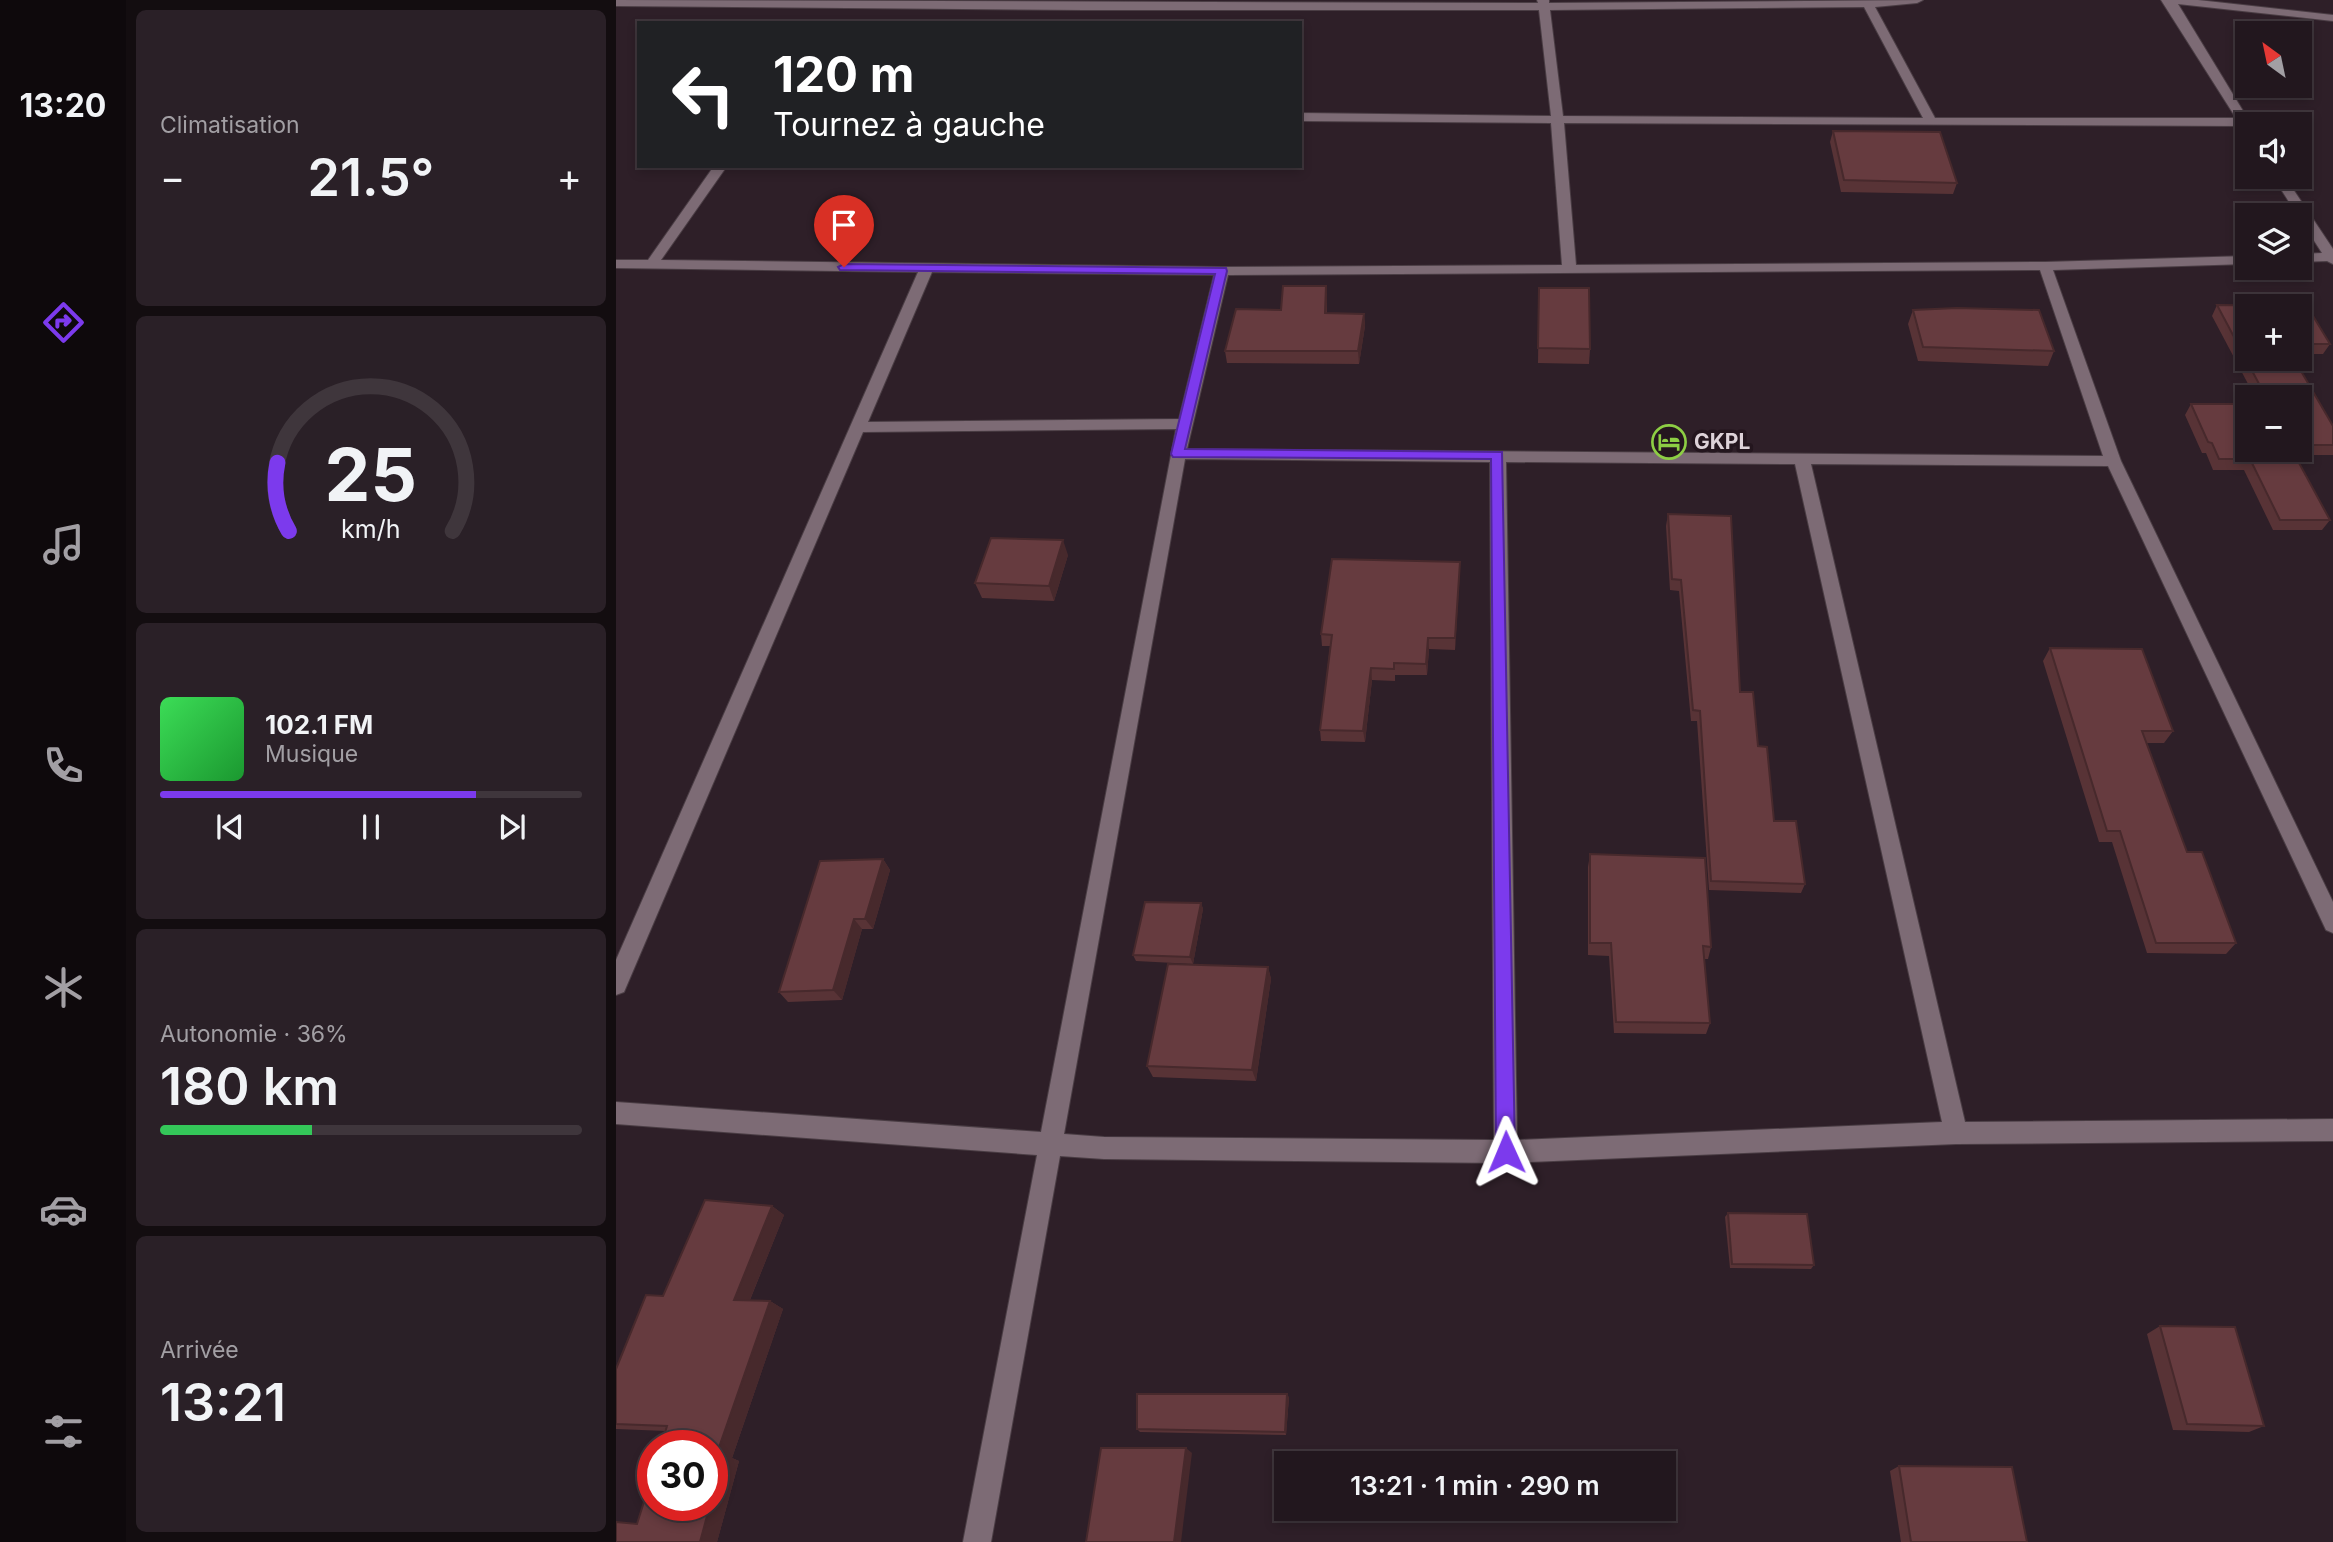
<!DOCTYPE html>
<html lang="fr">
<head>
<meta charset="utf-8">
<style>
	:root { --surface:#22171e; --page:#2a2027; --text:#f1f3f6; --muted:#a29fa4; --line:#3f363c; --accent:#7c3aed }
	body { margin:0; font-family:Inter,sans-serif; background:var(--page); color:var(--text); height:100vh; display:flex; flex-direction:column; font-size:26px; white-space:nowrap }
	* { box-sizing:border-box; margin:0 }
	p { font-size:23px; color:var(--muted) }
	.icon { flex:none; width:38px; height:38px; fill:none; stroke:currentColor; stroke-width:2; stroke-linecap:round; stroke-linejoin:round }
	.map { position:relative; flex:1; overflow:hidden }
	.panel { display:flex; flex-direction:column; gap:10px; padding:10px; background:#130d10; width:490px }
	.panel>* { flex:none }
	.banner { position:absolute; left:21px; top:21px; width:665px; height:147px; border-radius:0px; box-shadow:0 4px 10px #0003,0 0 0 2px var(--line); background:#202124; color:#fff; overflow:hidden }
	.needle { width:46px; rotate:327deg }
	.fabs { position:absolute; left:1619px; top:21px; display:grid; gap:14px }
	.fabs a { display:grid; place-items:center; width:77px; height:77px; border-radius:0px; background:var(--surface); box-shadow:0 4px 10px #0003,0 0 0 2px var(--line); font-size:35px }
	.speed { position:absolute; left:21px; top:1430px; display:flex; gap:14px; font-size:35px; font-weight:700; text-align:center }
	.speed>* { display:grid; place-content:center; width:91px; height:91px; border-radius:50%; background:var(--surface); box-shadow:0 4px 10px #0003,0 0 0 2px var(--line); line-height:1 }
	.speed .limit { border:10px solid #d22; background:#fff; color:#111 }
	.pin { position:absolute; display:grid; place-items:center; width:60px; height:60px; color:#fff; margin:-72px -30px; border-radius:50% 50% 50% 0; rotate:-45deg; box-shadow:0 0 7px #0007 }
	.pin .icon { rotate:45deg }
	.me { position:absolute; width:77px; margin:-38px; rotate:359deg; stroke-linejoin:round; filter:drop-shadow(0 0 5px #0008) }
	.turn { display:flex; align-items:center; gap:24px; height:147px; padding:0 21px; font-size:32px }
	.turn .icon { width:91px; height:91px; stroke-width:2.5 }
	.turn b { display:block; font-size:49px; line-height:60px }
	.big { font-size:52px; font-weight:600; line-height:1.1 }
	.panel .widget { flex:1; display:flex; flex-direction:column; justify-content:center; gap:10px; min-width:0; padding:0 24px; border-radius:10px; background:var(--page) }
	.panel .dial { align-items:center; gap:0 }
	.dial svg { height:182px; overflow:visible; fill:none; stroke:var(--line); stroke-width:7; stroke-linecap:round; text-anchor:middle }
	.dial text { fill:var(--text); stroke:none }
	.song { display:flex; align-items:center; gap:21px }
	.cover { width:84px; height:84px; border-radius:10px; background:linear-gradient(135deg,hsl(130 70% 55%),hsl(130 70% 35%)) }
	.played { height:7px; border-radius:4px; background:linear-gradient(90deg,var(--accent) 75%,var(--line) 75%) }
	.keys { display:flex; justify-content:space-around; direction:ltr }
	.heat { display:flex; justify-content:space-between; align-items:center; font-size:38px; direction:ltr }
	.charge { height:10px; border-radius:5px; background:linear-gradient(90deg,#34c759 36%,var(--line) 0) }
	.trip { position:absolute; left:658px; top:1451px; width:402px; height:70px; border-radius:0px; background:var(--surface); box-shadow:0 4px 10px #0003,0 0 0 2px var(--line); font-weight:600; line-height:70px; text-align:center }
	main { display:flex; flex:1; min-height:0 }
	.tabs { display:flex; flex-direction:column; width:126px; justify-content:space-around; align-items:center; background:#0e090c; color:var(--muted) }
	.tabs .icon { width:49px; height:49px }
	.tabs .selected { color:var(--accent) }
	.tabs b { font-size:32px; color:var(--text) }
	.map>svg:first-child { display:block }
	.lines { fill:none; stroke-linecap:round; stroke-linejoin:round }
	.minor-casing { stroke:#4a3d44; stroke-width:2 }
	.minor { fill:#7d6b75; fill-rule:evenodd }
	.wall { fill:#583336 }
	.shaded-wall { fill:#47292c }
	.building { fill:#663b3f; stroke:#47292c; stroke-width:2 }
	.route { fill:#7c3aed; stroke:#51269a; stroke-width:2 }
	.labels { text-anchor:middle; stroke-width:7; stroke-linejoin:round; paint-order:stroke }
	.poi-label { font-size:21px; font-weight:bold; fill:#ddd2d8; stroke:#24161e; text-anchor:start }
</style>
</head>
<body>
<main>
<nav class="tabs">
<b>13:20</b>
<svg class="icon selected" aria-label="directions" viewBox="0 0 24 24"><path d="M12 3l9 9-9 9-9-9zM9 14v-3h6M13 9l2 2-2 2"/></svg>
<svg class="icon" aria-label="music" viewBox="0 0 24 24"><path d="M9 18V5l10-2v13"/><circle cx="6" cy="18" r="3"/><circle cx="16" cy="16" r="3"/></svg>
<svg class="icon" aria-label="phone" viewBox="0 0 24 24"><path d="M5 4h4l2 5-3 2q2 4 5 5l2-3 5 2v4C11 20 4 13 5 4z"/></svg>
<svg class="icon" aria-label="climate" viewBox="0 0 24 24"><path d="M12 3v18M4 7l16 10M4 17L20 7"/></svg>
<svg class="icon" aria-label="car" viewBox="0 0 24 24"><path d="M5 17H2v-5l4-1 3-4h7l3 4 3 1v5h-3M9 17h6M6 11h13"/><circle cx="7" cy="17" r="2"/><circle cx="17" cy="17" r="2"/></svg>
<svg class="icon" aria-label="filters" viewBox="0 0 24 24"><path d="M4 7h16M4 17h16"/><circle cx="9" cy="7" r="2"/><circle cx="15" cy="17" r="2"/></svg>
</nav>
<section class="panel">
<div class="widget"><p>Climatisation</p>
<div class="heat"><a>−</a><b class="big">21.5°</b><a>+</a></div>
</div>
<div class="widget dial"><svg viewBox="0 0 100 80">
<path d="M14 69A42 42 0 1 1 86 69"/>
<path d="M14 69A42 42 0 0 1 9 39" stroke="#7c3aed"/>
<text x="50" y="56" font-size="32" font-weight="700">25</text>
<text x="50" y="72" font-size="11">km/h</text>
</svg></div>
<div class="widget">
<div class="song"><i class="cover"></i><div><b>102.1 FM</b><p>Musique</p></div></div>
<div class="played"></div>
<div class="keys"><svg class="icon" aria-label="previous" viewBox="0 0 24 24"><path d="M18 5L8 12l10 7zM5 5v14"/></svg><svg class="icon" aria-label="pause" viewBox="0 0 24 24"><path d="M8 5v14M16 5v14"/></svg><svg class="icon" aria-label="next" viewBox="0 0 24 24"><path d="M6 5l10 7-10 7zM19 5v14"/></svg></div>
</div>
<div class="widget"><p>Autonomie · 36%</p><b class="big">180 km</b><div class="charge"></div></div>
<div class="widget"><p>Arrivée</p><b class="big">13:21</b></div>
</section>
<div class="map">
<svg width="1717" height="1542" viewBox="0 0 1717 1542">
	<rect width="100%" height="100%" fill="#2e1f28"/>
	<g class="lines">
		<g class="minor-casing">
			<g id="minor">
				<path d="M0,0l922,3 -1,-3h12v3l374,-3 -6,3 -42,4 60,111h301l-75,-118h37l135,15v6l-155,-17 73,120h-4v7l-7,-5 -676,-3 12,142 469,-3 202,-6v8l-194,6 68,191 212,441v31l-7,-3 -218,-464 -297,-2 154,658 368,-3v22l-377,3 -450,19 -402,-4 -44,-3 -69,386h-28l74,-387 -421,-31v-22l425,30 135,-703 -313,3 -236,553 -3,7 -8,3v-35l302,-688 -302,-4v-8h32l66,-94h13l-66,94 561,7 340,-2 -11,-142 -251,-2v-8l251,3 -12,-106h-454l-469,-4zM1248,7l59,111 -360,-2 -13,-106zM1424,270l63,186 -916,-7 41,-174zM316,272l282,3 -35,144 -311,3zM569,459l305,3 4,678 -390,-3 -40,-3zM890,462l289,2 147,658 -425,18z"/>
				<polygon points="1657,177 1669,177 1717,249 1717,264 1711,261 1684,262 1684,254 1706,253"/>
			</g>
		</g>
		<use href="#minor" class="minor"/>
	</g>
	<g class="wall">
		<polygon points="1217,131 1341,183 1337,194 1225,192 1214,142"/>
		<polygon points="710,286 711,298 711,313 748,314 749,326 743,364 611,363 609,351 665,310"/>
		<polygon points="923,288 974,349 973,364 922,363"/>
		<polygon points="1601,305 1691,306 1714,344 1707,354 1684,354 1684,306 1631,306 1631,359 1678,359 1717,426 1717,455 1679,455 1714,520 1706,530 1657,530 1628,470 1597,470 1590,453 1586,453 1569,415 1575,404 1631,404 1631,450 1684,450 1684,397 1639,397 1596,316"/>
		<polygon points="1297,310 1438,351 1432,366 1302,361 1292,324"/>
		<polygon points="1052,514 1124,692 1142,746 1158,821 1189,884 1185,893 1093,890 1081,721 1075,721 1063,591 1054,590 1050,526"/>
		<polygon points="452,555 438,601 366,598 359,583"/>
		<polygon points="844,562 839,650 813,649 811,675 779,675 779,681 756,680 749,742 705,741 704,730 714,646 706,646 705,634"/>
		<polygon points="1434,648 1557,731 1548,743 1531,743 1571,852 1620,943 1610,954 1531,953 1496,842 1483,842 1427,661"/>
		<polygon points="974,854 1095,947 1092,959 1088,959 1094,1023 1090,1034 998,1033 993,956 972,955 972,867"/>
		<polygon points="267,859 274,870 257,929 246,929 226,1000 172,1002 163,992"/>
		<polygon points="585,903 587,909 577,964 520,961 517,955"/>
		<polygon points="652,967 655,979 640,1081 537,1077 531,1066"/>
		<polygon points="156,1206 168,1215 134,1300 154,1301 167,1309 116,1458 123,1461 101,1542 0,1542 21,1524 50,1431 0,1429 0,1369"/>
		<polygon points="1112,1213 1198,1265 1195,1269 1114,1268 1109,1217"/>
		<polygon points="1544,1326 1648,1426 1633,1432 1557,1430 1531,1334"/>
		<polygon points="673,1397 670,1435 524,1432 521,1429"/>
		<polygon points="1283,1466 1411,1542 1285,1542 1274,1471"/>
	</g>
	<g class="shaded-wall">
		<polygon points="710,286 711,298 710,325 709,313"/>
		<polygon points="748,314 749,326 743,364 742,351"/>
		<polygon points="447,540 452,555 438,601 433,586"/>
		<polygon points="844,562 844,573 839,650 839,638"/>
		<polygon points="812,638 813,649 811,675 810,664"/>
		<polygon points="755,668 756,680 749,742 747,731"/>
		<polygon points="267,859 274,870 257,929 249,919"/>
		<polygon points="585,903 587,909 577,964 574,957"/>
		<polygon points="238,919 246,929 226,1000 217,990"/>
		<polygon points="652,967 655,979 640,1081 636,1070"/>
		<polygon points="156,1206 168,1215 131,1307 118,1300"/>
		<polygon points="154,1301 167,1309 116,1458 123,1461 101,1542 84,1542 94,1505 96,1505 100,1456"/>
		<polygon points="671,1394 673,1397 670,1435 669,1432"/>
		<polygon points="570,1448 576,1453 565,1542 558,1542"/>
	</g>
	<g class="building">
		<polygon points="1217,131 1324,132 1341,183 1228,180"/>
		<polygon points="667,286 710,286 709,313 748,314 742,351 609,351 620,309 665,310"/>
		<polygon points="923,288 973,288 974,349 922,348"/>
		<polygon points="1601,305 1691,306 1714,344 1684,344 1684,306 1631,306 1631,359 1678,359 1717,426 1717,445 1684,445 1684,397 1650,397"/>
		<polygon points="1341,308 1423,310 1438,351 1307,347 1297,310"/>
		<polygon points="1575,404 1631,404 1631,450 1676,450 1714,520 1664,520 1634,459 1603,459 1596,443 1592,442"/>
		<polygon points="1052,514 1115,516 1124,692 1137,692 1142,746 1151,747 1158,821 1180,821 1189,884 1095,881 1084,711 1077,710 1065,580 1056,579"/>
		<polygon points="375,538 447,540 433,586 359,583"/>
		<polygon points="716,559 844,562 839,638 812,638 810,664 778,663 778,669 755,668 747,731 704,730 716,635 705,634"/>
		<polygon points="1434,648 1526,649 1557,731 1526,731 1571,852 1586,852 1620,943 1540,943 1504,831 1491,831"/>
		<polygon points="974,854 1089,858 1095,947 1087,946 1094,1023 1000,1022 995,943 974,943"/>
		<polygon points="267,859 249,919 238,919 217,990 163,992 204,861"/>
		<polygon points="529,902 585,903 574,957 517,955"/>
		<polygon points="552,964 652,967 636,1070 531,1066"/>
		<polygon points="89,1200 156,1206 118,1300 154,1301 100,1456 108,1456 96,1498 96,1446 45,1446 51,1426 0,1424 0,1369 30,1295 47,1296"/>
		<polygon points="1112,1213 1191,1214 1198,1265 1116,1264"/>
		<polygon points="1544,1326 1619,1327 1648,1426 1571,1424"/>
		<polygon points="521,1394 671,1394 669,1432 521,1429"/>
		<polygon points="485,1448 570,1448 558,1542 470,1542"/>
		<polygon points="1283,1466 1396,1467 1411,1542 1295,1542"/>
		<polygon points="37,1473 37,1505 94,1505 84,1542 0,1542 0,1522 21,1524"/>
	</g>
	<polygon class="route" points="228,264 610,268 611,271 569,449 886,452 899,1152 897,1159 890,1162 883,1159 880,1152 875,459 557,457 555,454 599,274 224,270 222,267"/>
	<defs>
		<g id="hotel-ring" transform="scale(1.75)"><circle r="9.5" fill="#24161e" stroke="#8dce44" stroke-width="1.5"/><path d="M-6-4.5h1.5V1H6V5H4.5V3h-9V5H-6ZM-4 0a1.8 1.8 0 1 1 3.6 0ZM.5 0V-2.5h3Q6-2.5 6 0Z" fill="#8dce44"/></g>
	</defs>
	<g fill-rule="evenodd">
		<use href="#hotel-ring" x="1053" y="442"/>
	</g>
	<g class="labels">
		<g class="poi-label">
			<text x="1078" y="449">GKPL</text>
		</g>
	</g>
</svg>
<div class="fabs">
<a><svg class="needle" viewBox="-14 -14 28 28"><path d="M0-13l5 13h-10z" fill="#e53935"/><path d="M0 13l5-13h-10z" fill="#a29fa4"/></svg></a>
<a><svg class="icon" aria-label="sound" viewBox="0 0 24 24"><path d="M4 9h4l5-4v14l-5-4H4zM17 9q2 3 0 6"/></svg></a>
<a><svg class="icon" aria-label="layers" viewBox="0 0 24 24"><path d="M12 4l9 5-9 5-9-5zM3 14l9 5 9-5"/></svg></a>
<a>+</a>
<a>−</a>
</div>
<div class="speed"><div class="limit">30</div></div>
<div class="pin" style="left:228px;top:267px;background:#d93025"><svg class="icon" aria-label="arrive" viewBox="0 0 24 24"><path d="M6 21V4h12l-3 4 3 4H6"/></svg></div>
<svg class="me" style="left:890px;top:1152px" viewBox="-20 -20 40 40"><path d="M0-17L14 15 0 8-14 15z" fill="#7c3aed" stroke="#fff" stroke-width="4"/></svg>
<div class="trip">13:21 · 1 min · 290 m</div>
<div class="banner">
<div class="turn"><svg class="icon" aria-label="left" viewBox="0 0 24 24"><path d="M17 20v-9H6M10 6l-5 5 5 5"/></svg><div><b>120 m</b>Tournez à gauche</div></div>
</div>
</div>
</main>
</body>
</html>
